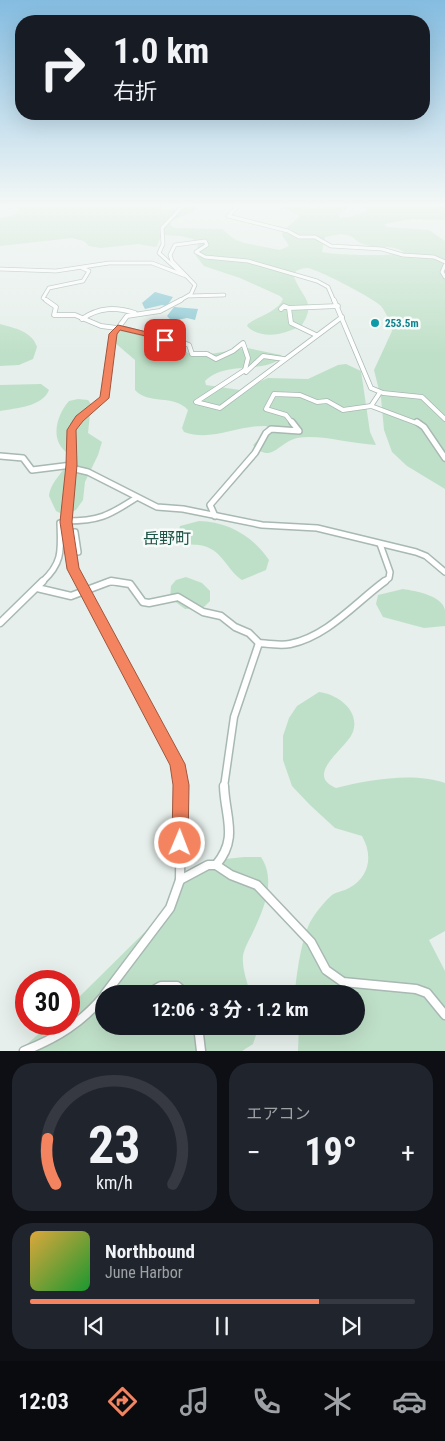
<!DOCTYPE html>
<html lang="ja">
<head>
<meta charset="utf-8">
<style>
	:root { --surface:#171b24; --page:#20242c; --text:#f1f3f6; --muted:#9ea1a6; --line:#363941; --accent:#f4845f }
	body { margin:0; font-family:"Roboto Condensed","Noto Sans JP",sans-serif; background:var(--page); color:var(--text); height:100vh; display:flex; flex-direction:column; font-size:19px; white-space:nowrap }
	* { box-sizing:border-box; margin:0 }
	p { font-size:16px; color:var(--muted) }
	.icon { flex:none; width:28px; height:28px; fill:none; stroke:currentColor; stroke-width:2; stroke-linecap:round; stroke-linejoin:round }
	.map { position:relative; height:1051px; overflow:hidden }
	.side { display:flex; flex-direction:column; gap:12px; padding:12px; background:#0d0f14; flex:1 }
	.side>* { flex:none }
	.guide { position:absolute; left:15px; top:15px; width:415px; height:105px; border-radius:20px; box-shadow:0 5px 20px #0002; background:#171b24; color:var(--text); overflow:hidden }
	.speed { position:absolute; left:15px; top:970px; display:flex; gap:10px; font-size:25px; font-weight:700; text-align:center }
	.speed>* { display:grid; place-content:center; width:65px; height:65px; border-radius:50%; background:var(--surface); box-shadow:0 5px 20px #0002; line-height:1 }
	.speed .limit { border:8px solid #d22; background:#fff; color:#111 }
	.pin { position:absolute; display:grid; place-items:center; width:42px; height:42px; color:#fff; margin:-21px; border-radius:10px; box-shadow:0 2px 8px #0006 }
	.me { position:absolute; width:55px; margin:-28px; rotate:1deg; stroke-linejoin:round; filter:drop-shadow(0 0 4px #0008) }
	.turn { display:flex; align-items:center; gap:18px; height:105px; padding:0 15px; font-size:22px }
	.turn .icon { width:65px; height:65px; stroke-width:2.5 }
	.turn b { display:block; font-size:35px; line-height:42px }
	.big { font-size:38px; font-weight:700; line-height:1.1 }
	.side .widget { flex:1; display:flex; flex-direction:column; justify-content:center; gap:8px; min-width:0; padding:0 18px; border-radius:20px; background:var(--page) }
	.side .dial { align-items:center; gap:0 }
	.dial svg { height:130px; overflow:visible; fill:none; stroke:var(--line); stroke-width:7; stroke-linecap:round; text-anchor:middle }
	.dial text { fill:var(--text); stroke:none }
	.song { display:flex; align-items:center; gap:15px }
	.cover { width:60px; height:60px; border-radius:8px; background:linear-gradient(135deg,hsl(40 70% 55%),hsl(130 70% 35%)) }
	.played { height:5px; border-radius:2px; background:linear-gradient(90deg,var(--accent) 75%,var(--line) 75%) }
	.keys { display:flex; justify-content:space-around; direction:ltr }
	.heat { display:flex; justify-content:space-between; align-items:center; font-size:28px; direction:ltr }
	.side .tiles { flex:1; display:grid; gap:12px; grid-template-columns:1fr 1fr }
	.widget:last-child { grid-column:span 2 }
	.trip { position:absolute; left:95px; top:985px; width:270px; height:50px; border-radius:25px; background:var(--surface); box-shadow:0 5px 20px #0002; font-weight:700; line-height:50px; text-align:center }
	.dock { display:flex; height:80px; justify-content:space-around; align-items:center; background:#090b0e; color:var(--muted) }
	.dock .icon { width:35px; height:35px }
	.dock .on { color:var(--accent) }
	.dock b { font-size:22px; color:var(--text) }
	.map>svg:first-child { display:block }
	.green { fill:#bfe0c8; fill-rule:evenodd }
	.water { fill:#8ec9d4 }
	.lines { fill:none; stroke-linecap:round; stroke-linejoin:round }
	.minor-far4-casing { stroke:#a8b8b2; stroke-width:4.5 }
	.minor-far3-casing { stroke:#a8b8b2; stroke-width:5.5 }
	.minor-far2-casing { stroke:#a8b8b2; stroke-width:8 }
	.minor-far1-casing { stroke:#a8b8b2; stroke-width:9 }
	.minor-casing { stroke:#a8b8b2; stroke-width:11 }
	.minor-far4 { stroke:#fff; stroke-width:3 }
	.minor-far3 { stroke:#fff; stroke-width:4 }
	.minor-far2 { stroke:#fff; stroke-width:5 }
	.minor-far1 { stroke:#fff; stroke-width:6 }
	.minor { stroke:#fff; stroke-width:8 }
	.route { fill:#f4845f; stroke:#9f563e }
	.culture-dot { fill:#0f9aa8; stroke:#f7fbf9; stroke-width:2 }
	.labels { text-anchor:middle; stroke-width:5; stroke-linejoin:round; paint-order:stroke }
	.far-culture-label { font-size:11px; font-weight:bold; fill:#0d838f; stroke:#f7fbf9; text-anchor:start }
	.quarter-label { font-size:16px; fill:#1f5548; stroke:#f7fbf9 }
</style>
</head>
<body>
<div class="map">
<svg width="445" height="1051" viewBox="0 0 445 1051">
	<rect width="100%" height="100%" fill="#e6efeb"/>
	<g class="green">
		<path d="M12,206h150l-1,4c13,0 24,-4 37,-4l-5,6 -23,9 1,5 4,2 47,1 12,10 10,4 36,7 9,-4 -7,-11 1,-4 15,-13 1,-3 -19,-9 34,2 36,-2 -11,8 1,4 10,-1 18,-6 -3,-5h80v14l-32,-1 -29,5 3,3 42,3 16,11v248l-38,-23 -15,-14 -8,-22 -3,-32 -7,-28 18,-39c-2,-9 -5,-17 -11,-25 -6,-7 -64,-37 -73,-38 -5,0 -8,1 -12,3l-2,6c8,21 23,25 8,48 -15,9 -41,16 -55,1l1,-2c10,-8 30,-12 35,-25l-3,-3 -40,-18 -36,-12 -8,-10 2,-12 -5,-5 -12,-3 -19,-1 -6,12 -18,-3 -37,4 -12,-2 -5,-5 -12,-3 -72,8v-28l15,-3 4,-6zM341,234c16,2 11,6 22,10 13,5 29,0 41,8 -8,5 -71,3 -82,0l3,-15z"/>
		<path d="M0,324c14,4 32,7 37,23l-4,12 -14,6 -19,1z"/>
		<path d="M128,329l33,6 27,18 10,3 49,-8 34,7 2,2c-22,18 -56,3 -78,24l1,4 34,5 28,-12 40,1 30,-14 8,-1 15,7 9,61 6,13c-25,-1 -56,-11 -79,-7 -18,4 -26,27 -44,7l15,-15 1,-2 -3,-2c-28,-1 -54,16 -82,6l-2,-4 6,-18c-14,-16 -40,-5 -53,-20v-30l-21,-18 1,-9z"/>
		<path d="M41,384l8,6c-7,17 -33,18 -49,21v-26z"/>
		<path d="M78,399l10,1 3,4 -3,29 14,9 -4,13 -13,27 -2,18 -7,10 -12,5 -8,-4 -7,-15c2,-17 18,-25 22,-41 -22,-11 -16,-38 -2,-54z"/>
		<path d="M199,521c28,0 55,16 70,39l-3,10 -24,10c-14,-9 -18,-26 -35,-33 -10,-4 -21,-1 -31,-5l4,-16z"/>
		<polygon points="186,577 202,583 210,591 210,601 203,608 185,609 170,598 171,586 176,580"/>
		<path d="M403,589c12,2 39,6 42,21 0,5 0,11 0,16l-21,2 -41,-11 -7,-13 2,-9z"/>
		<path d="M319,692c19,2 43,20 33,42 -7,15 -48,41 -16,54 33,-8 76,-16 109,-5v148l-16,9 16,31v80h-147l1,-25h57v-32h-61c1,-18 7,-60 17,-75 4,-7 13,-18 20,-24 4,-3 12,-4 17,-7 21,-11 24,-33 13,-52l-27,-8 -25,-23 -18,-19 -9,-26v-24l6,-18 8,-12z"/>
		<path d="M244,857h17c16,24 2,54 -9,77 -3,6 -8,15 -9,22 -1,12 4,27 8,38h-147v32h155l-6,18 -11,7h-223l31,-27h19v-17l89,-88 26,-38 15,-16 17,-5z"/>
	</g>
	<g class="water">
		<polygon points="155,292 173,297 167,306 162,305 145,309 142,303"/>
		<polygon points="174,307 198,309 195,320 187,318 172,321 167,316"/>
	</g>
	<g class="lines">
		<g class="minor-far4-casing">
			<g id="minor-far4">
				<polyline points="238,206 228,216 288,231 299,237 315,237 331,246 382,249 403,255 434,257 445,262"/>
				<polyline points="445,265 442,272 445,277"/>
				<polyline points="0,269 56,271 109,263 152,263 186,276"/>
				<polyline points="181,273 159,253 163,244 162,228 183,206"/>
				<polyline points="189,296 224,295"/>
				<polyline points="48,301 43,298 49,288 83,281 89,271 82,268"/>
				<polyline points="179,301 191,294 195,285 172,261 170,255 175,245 205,241 207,245 196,252 205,257 248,261 317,281 328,287 334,301"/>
			</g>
		</g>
		<g class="minor-far3-casing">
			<g id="minor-far3">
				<polyline points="46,300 56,307 54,315 75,315 101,326 125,329 153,336 161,341 179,341 189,345 192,354 207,354 216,359 233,351 243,343 248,358 245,370"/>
				<polyline points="334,300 371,388 383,393 422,397 445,419"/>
				<polyline points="289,308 291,323 316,335"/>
				<polyline points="281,309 284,306 289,308 338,306"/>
				<path d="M82,319c17,-12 34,-12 53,-6"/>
				<polyline points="284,359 263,356 246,372 245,370 196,402 220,408 342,317"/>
				<polyline points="371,406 379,394"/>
				<polyline points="75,424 105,398 113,335 127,316 160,311 181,300"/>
				<polyline points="293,424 286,415 266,409 274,394 300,395 317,402 327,401 343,410 371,406 419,424"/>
			</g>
		</g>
		<g class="minor-far2-casing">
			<g id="minor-far2">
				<path d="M76,422c-9,13 -4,28 -4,42 0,40 -12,80 8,118"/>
				<polyline points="417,422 424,427 445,458"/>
				<polyline points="0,456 23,458 32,470 72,465"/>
				<polyline points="71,468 88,472 157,507 183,509 262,525 317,528 416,552 426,556 445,572"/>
				<polyline points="215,516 210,505 255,453 266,433 271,429 299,431 292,422"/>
				<path d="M66,521c33,0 42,-5 70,-23"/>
				<polyline points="67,533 75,532 78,552"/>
				<polyline points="380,544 390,572 389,578 384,582"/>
				<path d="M42,582c21,-19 19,-32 18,-59l6,-1"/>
				<polyline points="108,582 117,582"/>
			</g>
		</g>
		<g class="minor-far1-casing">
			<g id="minor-far1">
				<polyline points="79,581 177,764 181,787"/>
				<path d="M37,588l34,8 40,-15 19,3 13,18 6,1 29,-6 25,15 18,4 14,11 14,6 10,10c10,1 22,3 31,1 38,-8 65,-41 95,-63"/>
				<polyline points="0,623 43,581"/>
				<polyline points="224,787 234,717 259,643"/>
			</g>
		</g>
		<g class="minor-casing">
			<g id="minor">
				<path d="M216,865c23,-27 9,-48 8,-79"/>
				<polyline points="180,880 208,865 216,865 231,875 257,885 311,942 326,970 343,982 416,989 427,993 445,1015"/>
				<polyline points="105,994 170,908 180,880 181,786"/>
				<polyline points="147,994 161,986 177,986 186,994"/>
				<polyline points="97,1005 104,1012"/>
				<polyline points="198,1026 201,1051"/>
				<path d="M24,1051c33,-13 57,-28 80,-55"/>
			</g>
		</g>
		<use href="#minor-far4" class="minor-far4"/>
		<use href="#minor-far3" class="minor-far3"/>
		<use href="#minor-far2" class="minor-far2"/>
		<use href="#minor-far1" class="minor-far1"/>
		<use href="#minor" class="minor"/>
	</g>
	<linearGradient id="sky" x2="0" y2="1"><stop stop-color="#84bce0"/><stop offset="0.58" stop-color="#f4f8f6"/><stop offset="1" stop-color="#f4f8f6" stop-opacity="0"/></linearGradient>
	<rect width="445" height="353" fill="url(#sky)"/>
	<polygon class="route" points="118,325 155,334 169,340 161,343 150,337 120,330 117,334 109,398 83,421 76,430 77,465 72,522 79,568 185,764 189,785 188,843 186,849 180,851 174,849 172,843 173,785 170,765 67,569 60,522 66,465 67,430 76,416 100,397 109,334"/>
	<circle class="culture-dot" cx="375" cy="323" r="5"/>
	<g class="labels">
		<g class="far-culture-label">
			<text x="385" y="327">253.5m</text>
		</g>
		<g class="quarter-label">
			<text x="167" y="544">岳野町</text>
		</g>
	</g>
</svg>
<div class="speed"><div class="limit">30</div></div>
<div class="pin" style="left:165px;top:340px;background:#d93025"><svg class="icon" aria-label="arrive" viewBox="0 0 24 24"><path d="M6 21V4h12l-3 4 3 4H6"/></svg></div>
<svg class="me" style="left:180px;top:843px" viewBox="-20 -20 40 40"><circle r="17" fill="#f4845f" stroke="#fff" stroke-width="3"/><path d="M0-11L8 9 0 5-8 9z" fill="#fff"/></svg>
<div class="trip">12:06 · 3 分 · 1.2 km</div>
<div class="guide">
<div class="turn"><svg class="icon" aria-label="right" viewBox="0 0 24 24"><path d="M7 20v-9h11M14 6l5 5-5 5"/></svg><div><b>1.0 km</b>右折</div></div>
</div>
</div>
<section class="side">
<div class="tiles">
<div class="widget dial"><svg viewBox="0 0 100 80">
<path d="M14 69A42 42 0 1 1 86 69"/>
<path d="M14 69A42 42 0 0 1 9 41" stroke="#f4845f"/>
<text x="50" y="56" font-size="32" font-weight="700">23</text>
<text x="50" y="72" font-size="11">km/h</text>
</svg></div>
<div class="widget"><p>エアコン</p>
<div class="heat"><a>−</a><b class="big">19°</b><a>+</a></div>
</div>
<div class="widget">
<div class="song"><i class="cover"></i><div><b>Northbound</b><p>June Harbor</p></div></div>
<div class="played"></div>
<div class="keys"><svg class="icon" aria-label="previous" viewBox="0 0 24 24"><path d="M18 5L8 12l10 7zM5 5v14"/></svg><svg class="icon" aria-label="pause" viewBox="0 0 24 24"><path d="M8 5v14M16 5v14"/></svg><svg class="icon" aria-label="next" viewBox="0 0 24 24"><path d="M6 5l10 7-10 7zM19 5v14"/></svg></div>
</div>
</div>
</section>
<nav class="dock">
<b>12:03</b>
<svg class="icon on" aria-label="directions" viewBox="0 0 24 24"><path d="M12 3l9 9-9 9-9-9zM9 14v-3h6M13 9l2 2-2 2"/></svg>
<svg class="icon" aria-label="music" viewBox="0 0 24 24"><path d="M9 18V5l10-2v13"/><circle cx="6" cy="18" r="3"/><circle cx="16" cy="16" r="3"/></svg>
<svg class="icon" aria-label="phone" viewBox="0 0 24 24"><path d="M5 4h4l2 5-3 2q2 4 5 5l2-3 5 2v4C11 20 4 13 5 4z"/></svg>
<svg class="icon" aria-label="climate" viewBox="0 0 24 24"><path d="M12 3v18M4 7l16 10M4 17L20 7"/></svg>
<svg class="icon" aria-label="car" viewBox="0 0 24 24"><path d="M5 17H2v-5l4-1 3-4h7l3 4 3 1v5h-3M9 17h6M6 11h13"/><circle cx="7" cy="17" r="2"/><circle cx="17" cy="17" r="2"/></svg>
</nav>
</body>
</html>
